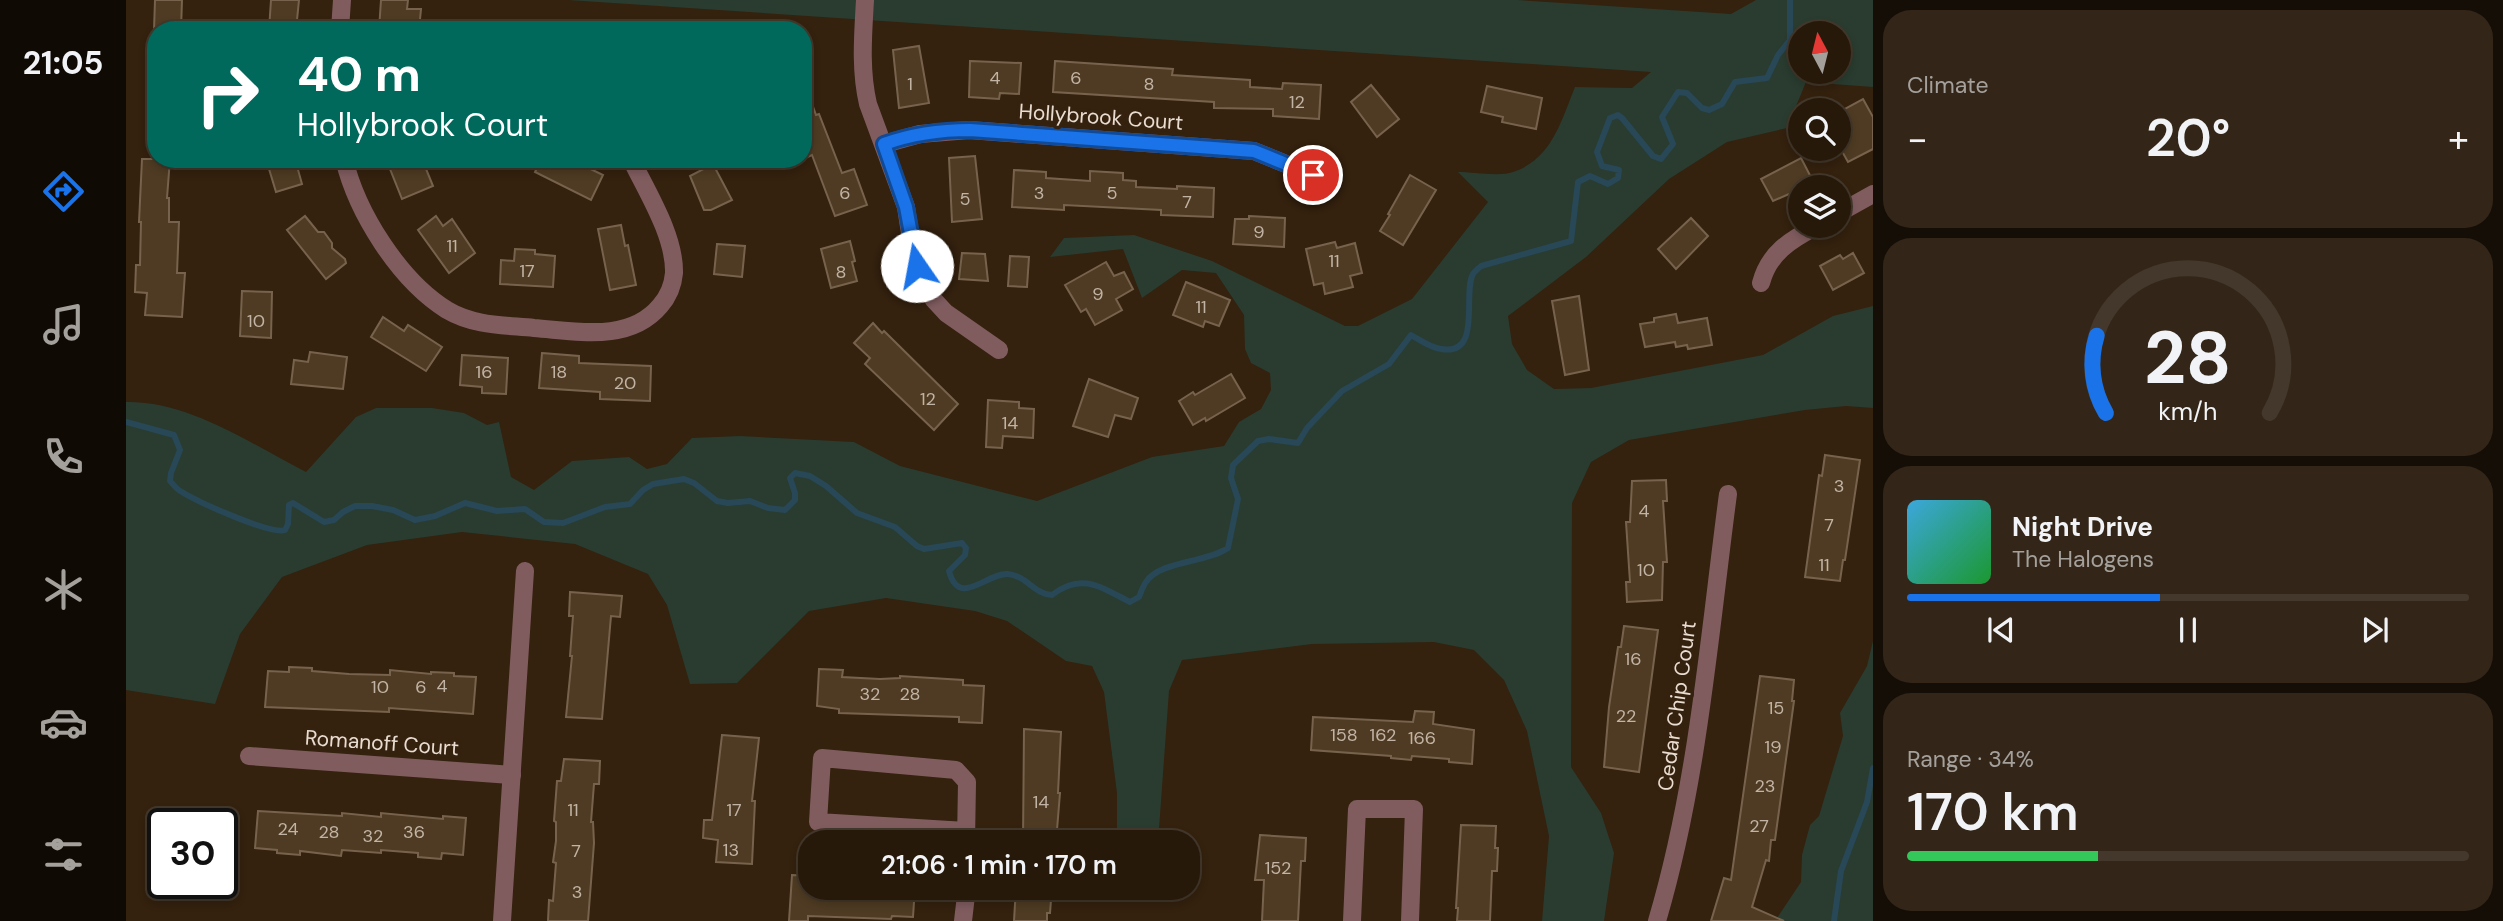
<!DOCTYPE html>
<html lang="en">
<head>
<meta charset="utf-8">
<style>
	:root { --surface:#27190a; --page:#332618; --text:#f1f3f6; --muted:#a4a09c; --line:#43382b; --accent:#1a73e8 }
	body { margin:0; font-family:"DM Sans",sans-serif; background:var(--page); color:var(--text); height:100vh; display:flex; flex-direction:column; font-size:26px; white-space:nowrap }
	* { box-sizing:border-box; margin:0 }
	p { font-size:23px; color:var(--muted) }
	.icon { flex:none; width:38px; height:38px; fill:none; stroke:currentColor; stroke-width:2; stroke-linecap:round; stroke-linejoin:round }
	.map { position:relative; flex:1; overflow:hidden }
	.drawer { display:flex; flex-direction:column; gap:10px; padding:10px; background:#150e06; width:630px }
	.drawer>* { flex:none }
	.banner { position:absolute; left:21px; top:21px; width:665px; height:147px; border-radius:28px; box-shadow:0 4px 10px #0003,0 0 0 2px var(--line); background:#00695c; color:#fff; overflow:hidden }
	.needle { width:46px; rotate:353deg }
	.tools { position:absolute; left:1662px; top:21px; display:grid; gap:14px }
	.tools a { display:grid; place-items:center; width:63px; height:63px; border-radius:50%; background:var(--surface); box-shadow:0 4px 10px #0003,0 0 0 2px var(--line); font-size:35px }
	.speed { position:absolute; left:21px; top:808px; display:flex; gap:14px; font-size:35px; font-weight:700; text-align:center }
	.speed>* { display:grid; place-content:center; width:91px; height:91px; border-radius:50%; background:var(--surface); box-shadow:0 4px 10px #0003,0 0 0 2px var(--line); line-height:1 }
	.speed .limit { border:4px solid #111; border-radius:10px; background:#fff; color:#111 }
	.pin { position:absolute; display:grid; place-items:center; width:60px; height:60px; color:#fff; margin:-30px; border:4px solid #fff; border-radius:50%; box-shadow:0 2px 7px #0007 }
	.me { position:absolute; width:77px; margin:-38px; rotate:348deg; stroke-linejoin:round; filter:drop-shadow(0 0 5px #0008) }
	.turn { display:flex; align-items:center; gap:24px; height:147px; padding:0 35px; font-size:32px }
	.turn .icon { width:91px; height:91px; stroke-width:2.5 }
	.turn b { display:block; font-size:49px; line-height:60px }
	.big { font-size:52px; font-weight:600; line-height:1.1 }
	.drawer .widget { flex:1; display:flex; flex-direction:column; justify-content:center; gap:10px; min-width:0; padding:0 24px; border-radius:28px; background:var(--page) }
	.drawer .dial { align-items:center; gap:0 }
	.dial svg { height:182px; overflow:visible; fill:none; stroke:var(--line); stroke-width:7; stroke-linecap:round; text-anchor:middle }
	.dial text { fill:var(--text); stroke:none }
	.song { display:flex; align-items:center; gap:21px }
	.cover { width:84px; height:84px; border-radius:10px; background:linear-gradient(135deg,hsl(200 70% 55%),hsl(130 70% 35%)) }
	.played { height:7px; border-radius:4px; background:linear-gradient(90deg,var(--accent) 45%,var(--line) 45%) }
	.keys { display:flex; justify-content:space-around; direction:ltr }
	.heat { display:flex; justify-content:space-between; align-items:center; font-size:38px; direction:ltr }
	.charge { height:10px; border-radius:5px; background:linear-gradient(90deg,#34c759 34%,var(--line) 0) }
	.trip { position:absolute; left:672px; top:830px; width:402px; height:70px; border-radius:28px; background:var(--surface); box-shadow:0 4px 10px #0003,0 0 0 2px var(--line); font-weight:600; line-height:70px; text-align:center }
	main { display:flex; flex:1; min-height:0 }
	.menu { display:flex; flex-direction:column; width:126px; justify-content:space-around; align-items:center; background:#100a04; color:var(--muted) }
	.menu .icon { width:49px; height:49px }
	.menu .on { color:var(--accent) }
	.menu b { font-size:32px; color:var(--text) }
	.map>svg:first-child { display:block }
	.green { fill:#293c2f; fill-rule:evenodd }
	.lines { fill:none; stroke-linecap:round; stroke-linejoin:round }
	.stream { stroke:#284757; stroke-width:6 }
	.building { fill:#4f3b23; stroke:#77634d; stroke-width:2 }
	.minor { stroke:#805c5f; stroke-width:18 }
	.route-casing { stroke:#114b97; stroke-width:18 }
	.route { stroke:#1a73e8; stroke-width:12 }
	.labels { text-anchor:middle; stroke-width:7; stroke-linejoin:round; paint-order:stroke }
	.number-label { font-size:18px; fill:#c2b4a5 }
	.street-label { font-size:21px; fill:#e9dcd0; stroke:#34210e }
</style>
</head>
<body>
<main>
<nav class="menu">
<b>21:05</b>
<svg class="icon on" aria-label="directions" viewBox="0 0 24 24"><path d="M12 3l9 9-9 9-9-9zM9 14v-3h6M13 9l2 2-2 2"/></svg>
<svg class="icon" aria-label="music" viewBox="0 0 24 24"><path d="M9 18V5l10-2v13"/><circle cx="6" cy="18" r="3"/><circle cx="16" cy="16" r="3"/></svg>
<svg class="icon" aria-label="phone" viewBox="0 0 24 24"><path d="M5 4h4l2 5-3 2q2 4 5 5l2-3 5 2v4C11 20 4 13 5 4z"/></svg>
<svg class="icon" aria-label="climate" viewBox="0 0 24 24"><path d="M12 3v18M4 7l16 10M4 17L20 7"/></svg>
<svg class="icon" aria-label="car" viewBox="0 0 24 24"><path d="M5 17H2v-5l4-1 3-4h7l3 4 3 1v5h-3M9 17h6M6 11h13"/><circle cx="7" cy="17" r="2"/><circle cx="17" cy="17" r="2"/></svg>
<svg class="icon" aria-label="filters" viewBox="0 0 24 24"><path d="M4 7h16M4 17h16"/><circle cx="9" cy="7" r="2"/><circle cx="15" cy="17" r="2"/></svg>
</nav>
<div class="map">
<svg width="1747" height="921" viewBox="0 0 1747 921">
	<rect width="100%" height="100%" fill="#34210e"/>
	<g class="green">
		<path d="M442,0h949l214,14 25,-14h117v87l-67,-5 -19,46 -60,14 -58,37 -83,78 -78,59 4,28 15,26 27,19 37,-1 172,-33 70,-39 40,-10v102l-27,-2 -41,4 -176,30 -38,22 -19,41 -1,264 30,46 13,40 -10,68h-62l7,-85 -22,-105 -23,-51 -30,-30 -40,-8 -122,2 -130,16 -13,31 -10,138 -4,13h-38v-49l-13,-101 -12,-26 -26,-5 -59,-40 -32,-10 -89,-13 -77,13 -72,72 -47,1 -23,-79 -19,-31 -73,-30 -113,-12 -95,13 -85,32 -42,57 -25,70 -89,-14v-288c64,-1 125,42 180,70l50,-55 20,-9h56l32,5 23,12 12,-3 12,55 23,13 38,-29 57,-4 18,12 20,-5 25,-26 48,-2 114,6 46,24 137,35 115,-44 72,-11 15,-24 22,-13 10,-19 -1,-17 -19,-10 -6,-14 -1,-34 -28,-42 -34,-3 -40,28 -19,-49 -73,8 14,-19 70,-3 78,26 133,65h13l54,-27 76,-97 -30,-30c14,0 42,5 55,0 39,-13 48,-51 62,-85l57,1 19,-16zM1675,33h38v39h-38z"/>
		<polygon points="1747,641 1747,921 1649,921 1675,882 1676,855 1684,825 1693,816 1717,736 1714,713 1741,666"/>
	</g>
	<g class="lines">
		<g class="stream">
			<path d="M0,422l48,13 6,15 -9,23 -1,8c4,4 7,9 12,11 16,10 89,43 103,38l3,-6 1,-19 4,-2 31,19 10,-2 9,-8 12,-6h17l21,4 22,10 20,-4 30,-13 32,8 28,-2 19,13 19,1 42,-16 25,-3 13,-14 10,-6 31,-5 10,4 23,18 11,2 22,-2 18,7 17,2 10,-10v-7l-5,-15 5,-5 15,3 16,10 31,27 38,14 22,19 7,3 38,-6 4,5 -1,7 -16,16c10,38 39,1 59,3 19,2 26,20 44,21 29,-23 49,-8 78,7l9,-5c2,-5 4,-11 7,-15 13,-21 60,-19 82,-34l10,-49 -7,-21 2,-13 25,-24 11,-2 29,4 9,-15 35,-37 47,-27 22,-29c9,5 20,13 30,14 42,7 21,-55 32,-75 2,-3 5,-5 8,-8l90,-25 7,-59 12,-6 18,8 10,-6 1,-8 -17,-4 -5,-14 13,-34 8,-3 4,3 31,38 8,3 12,-15 -11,-27 16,-25 9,1 15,15 7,2 13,-6 13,-22 32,-4 11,-23 12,-15v-40"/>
			<polyline points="1708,921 1715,871 1741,802 1747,768"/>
		</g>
	</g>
	<g class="building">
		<polygon points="29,0 56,0 55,30 28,30"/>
		<polygon points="145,0 173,0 170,30 143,30"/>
		<polygon points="255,0 282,0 281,9 295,9 293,30 253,30"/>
		<polygon points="793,46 803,103 773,108 767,50"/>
		<polygon points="844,61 895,63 893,94 874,93 873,99 843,97"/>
		<polygon points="929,61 1047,69 1046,75 1124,80 1124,87 1156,89 1157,83 1195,85 1193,119 1147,116 1147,109 1088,108 1088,102 927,92"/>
		<polygon points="679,84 690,115 693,114 716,173 728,169 741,205 709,216 686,155 677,159"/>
		<polygon points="1245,85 1273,119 1251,137 1225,102"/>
		<polygon points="1361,86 1416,98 1410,129 1376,122 1377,117 1355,112"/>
		<polygon points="1737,99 1747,117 1747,149 1722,162 1713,146 1713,112"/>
		<polygon points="849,156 856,219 826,222 823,158"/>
		<polygon points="1675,158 1688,183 1647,201 1635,179"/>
		<polygon points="16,159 44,159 41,198 43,198 43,222 53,222 51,273 59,273 56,317 19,315 21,293 9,292 10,265 14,265 15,222 13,222"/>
		<polygon points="140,159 169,159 176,184 150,192"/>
		<polygon points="260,159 296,159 307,186 276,199"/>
		<polygon points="415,159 444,159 477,175 465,200 409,172"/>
		<polygon points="587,164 606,200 585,210 578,210 564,176"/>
		<polygon points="888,170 920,172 920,178 964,181 964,171 997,173 997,180 1010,181 1010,187 1051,189 1051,186 1088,188 1087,217 1035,215 1035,210 938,205 938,210 886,207"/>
		<polygon points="1284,175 1310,190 1277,245 1254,231 1264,215 1262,214"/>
		<polygon points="179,216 192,232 198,232 206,243 206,248 219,259 220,263 200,279 161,230"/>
		<polygon points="310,216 317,226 326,219 349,253 323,273 292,230"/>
		<polygon points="1123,216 1159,218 1158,247 1107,244 1109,219 1123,219"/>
		<polygon points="1565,218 1582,236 1550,269 1532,249"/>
		<polygon points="495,225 499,246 502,245 510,285 484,290 472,229"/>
		<polygon points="724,241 729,261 726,262 731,281 705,288 695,249"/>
		<polygon points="1209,242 1211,248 1229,243 1236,273 1224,276 1227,287 1199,294 1197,283 1188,285 1180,249"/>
		<polygon points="591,244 619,246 616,277 588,274"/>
		<polygon points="389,249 409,250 409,254 429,256 427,287 374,284 375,260 388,261"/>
		<polygon points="836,253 859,254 862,281 833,279"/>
		<polygon points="1727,253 1738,273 1707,290 1694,266 1714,255 1717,259"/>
		<polygon points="884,256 903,257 901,287 882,286"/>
		<polygon points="980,262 988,276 998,272 1007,289 990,299 996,310 969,325 960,309 955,312 939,285"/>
		<polygon points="1060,282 1104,300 1093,326 1079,321 1077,327 1047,315"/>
		<polygon points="116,291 146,292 145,338 114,336"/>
		<polygon points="1453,296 1463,370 1439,375 1426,301"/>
		<polygon points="1550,314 1552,323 1581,318 1586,345 1562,349 1561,345 1550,347 1549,342 1519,347 1514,324 1528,322 1528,318"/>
		<polygon points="257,317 278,331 282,325 316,347 300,371 245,337"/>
		<polygon points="747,323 756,333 758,331 832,404 808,430 739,364 744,358 728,343"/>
		<polygon points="184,352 221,357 217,389 165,384 168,360 182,362"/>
		<polygon points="416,353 453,356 453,363 525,366 524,401 474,399 474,392 413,388"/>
		<polygon points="336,355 382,358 380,394 356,393 356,387 334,385"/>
		<polygon points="1105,374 1119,398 1080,421 1079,418 1067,425 1053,401 1067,392 1069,395"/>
		<polygon points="963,379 1012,398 1005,419 989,415 982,437 947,426"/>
		<polygon points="862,400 893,402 893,408 908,409 907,438 877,436 876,448 860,447"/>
		<polygon points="1699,455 1734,460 1719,560 1717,560 1714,581 1679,577 1693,475 1696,476"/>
		<polygon points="1540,480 1541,501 1537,501 1541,562 1537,562 1536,600 1501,602 1500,582 1504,582 1500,522 1504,522 1506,481"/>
		<polygon points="444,592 496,596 494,617 485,616 476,719 440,717 446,656 444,656 447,616 443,616"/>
		<polygon points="1498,626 1532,630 1513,772 1478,767 1483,707 1492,647 1495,647"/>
		<polygon points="163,667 186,668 186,671 223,674 264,675 264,670 305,674 305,672 328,673 328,676 350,677 347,714 263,708 263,712 139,707 142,671 163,672"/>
		<polygon points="693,669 717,670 716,677 754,679 774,678 774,676 837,680 837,685 858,686 856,723 833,722 833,717 713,713 713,709 691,706"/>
		<polygon points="1634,676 1668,680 1666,701 1668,701 1649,840 1645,840 1643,861 1640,860 1626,907 1658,921 1585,921 1598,878 1605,880"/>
		<polygon points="1289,711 1308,712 1307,724 1348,730 1346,764 1323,762 1323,759 1286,756 1285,760 1265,758 1265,756 1185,750 1187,717 1287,722"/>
		<polygon points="898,729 935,732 932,793 934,793 930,842 897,842"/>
		<polygon points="596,735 633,738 626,801 629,801 626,864 590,862 592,840 577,838 578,820 586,820"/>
		<polygon points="438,759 474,761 473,784 468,784 465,822 467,822 468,843 462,921 422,921 423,900 427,901 430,863 427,862 430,841 430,822 428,821 431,781 435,781"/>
		<polygon points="132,811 216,816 216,813 255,817 255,813 317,819 317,816 340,818 337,855 316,853 315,859 292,857 292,853 255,850 255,853 216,850 215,856 174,851 174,855 151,853 151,850 129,848"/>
		<polygon points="1335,825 1370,826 1369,848 1372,848 1371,871 1366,871 1364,921 1331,921 1332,908 1330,908"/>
		<polygon points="1134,835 1180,838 1179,861 1175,861 1172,921 1136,921 1138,880 1129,880"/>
		<polygon points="666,875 684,876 684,887 789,887 787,917 766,916 765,919 682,916 682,921 663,921"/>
		<polygon points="890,887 926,887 924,913 921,913 921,921 888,921"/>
	</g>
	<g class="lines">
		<g class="minor">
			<path d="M739,0c-2,35 -5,70 3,104l38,103 6,39 12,38 10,16 12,13 53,37"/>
			<polyline points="214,30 216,0"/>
			<polyline points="758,144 794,134 843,130 1128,151 1187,175"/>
			<path d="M218,159c13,54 55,121 103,151 27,16 57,15 87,18 42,3 95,15 126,-22 8,-9 13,-21 14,-33 1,-37 -27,-81 -43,-114"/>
			<polyline points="1713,213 1747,194"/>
			<path d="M1635,283c8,-30 29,-43 56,-57"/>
			<polyline points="123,756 386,775"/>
			<polyline points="840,831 692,822 696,758 830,770 841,782 840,842"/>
			<polyline points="376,921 399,571"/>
			<polyline points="837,921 841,887"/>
			<polyline points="1226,921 1231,809 1288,809 1284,921"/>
			<path d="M1531,921c41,-138 52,-284 71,-427"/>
		</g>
	</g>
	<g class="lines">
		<g class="route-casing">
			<path id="route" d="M791,266l-11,-59 -22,-63c28,-10 56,-14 86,-14l284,21 59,24"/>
		</g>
		<use href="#route" class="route"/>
	</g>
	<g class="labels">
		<g class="number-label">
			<text x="869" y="84">4</text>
			<text x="950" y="84">6</text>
			<text x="784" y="90">1</text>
			<text x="1023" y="90">8</text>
			<text x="1171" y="108">12</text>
			<text x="719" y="199">6</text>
			<text x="913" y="199">3</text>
			<text x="986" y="199">5</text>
			<text x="839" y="205">5</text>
			<text x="1061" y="208">7</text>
			<text x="1133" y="238">9</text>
			<text x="326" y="252">11</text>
			<text x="1208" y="267">11</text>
			<text x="401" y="277">17</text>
			<text x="715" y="278">8</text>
			<text x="972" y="300">9</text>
			<text x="1075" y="313">11</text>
			<text x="130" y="327">10</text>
			<text x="358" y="378">16</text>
			<text x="433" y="378">18</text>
			<text x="499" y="389">20</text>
			<text x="802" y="405">12</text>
			<text x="884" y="429">14</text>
			<text x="1713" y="492">3</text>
			<text x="1518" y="517">4</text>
			<text x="1703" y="531">7</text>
			<text x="1698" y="571">11</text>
			<text x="1520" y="576">10</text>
			<text x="1507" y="665">16</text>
			<text x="316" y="692">4</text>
			<text x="254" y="693">10</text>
			<text x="295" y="693">6</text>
			<text x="744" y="700">32</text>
			<text x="784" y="700">28</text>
			<text x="1650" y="714">15</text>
			<text x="1500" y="722">22</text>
			<text x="1218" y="741">158</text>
			<text x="1257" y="741">162</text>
			<text x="1296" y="744">166</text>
			<text x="1647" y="753">19</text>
			<text x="1639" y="792">23</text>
			<text x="915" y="808">14</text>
			<text x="447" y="816">11</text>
			<text x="608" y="816">17</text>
			<text x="1633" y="832">27</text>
			<text x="162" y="835">24</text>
			<text x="203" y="838">28</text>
			<text x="288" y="838">36</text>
			<text x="247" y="842">32</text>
			<text x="605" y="856">13</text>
			<text x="450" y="857">7</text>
			<text x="1152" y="874">152</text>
			<text x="451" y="898">3</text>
		</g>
		<g class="street-label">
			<text transform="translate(975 117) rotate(4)" y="7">Hollybrook Court</text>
			<text transform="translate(1551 706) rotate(-82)" y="7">Cedar Chip Court</text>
			<text transform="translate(256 743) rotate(4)" y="7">Romanoff Court</text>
		</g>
	</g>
</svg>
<div class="tools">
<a><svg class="needle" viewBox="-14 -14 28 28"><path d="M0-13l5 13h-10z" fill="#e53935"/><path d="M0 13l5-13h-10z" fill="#a4a09c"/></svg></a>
<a><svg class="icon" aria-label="search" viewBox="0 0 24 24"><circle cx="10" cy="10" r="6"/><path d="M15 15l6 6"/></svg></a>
<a><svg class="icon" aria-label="layers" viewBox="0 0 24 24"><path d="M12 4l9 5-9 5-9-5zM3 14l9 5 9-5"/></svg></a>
</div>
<div class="speed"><div class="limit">30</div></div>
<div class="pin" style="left:1187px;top:175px;background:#d93025"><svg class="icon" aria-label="arrive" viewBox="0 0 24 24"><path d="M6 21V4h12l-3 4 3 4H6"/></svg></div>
<svg class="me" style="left:791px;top:266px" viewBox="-20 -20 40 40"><circle r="19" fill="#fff"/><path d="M0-13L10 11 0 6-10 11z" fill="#1a73e8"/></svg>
<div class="trip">21:06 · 1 min · 170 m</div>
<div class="banner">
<div class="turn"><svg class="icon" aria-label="right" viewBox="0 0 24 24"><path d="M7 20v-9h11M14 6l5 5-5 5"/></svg><div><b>40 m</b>Hollybrook Court</div></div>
</div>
</div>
<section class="drawer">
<div class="widget"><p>Climate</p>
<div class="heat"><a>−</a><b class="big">20°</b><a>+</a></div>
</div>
<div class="widget dial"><svg viewBox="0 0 100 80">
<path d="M14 69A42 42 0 1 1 86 69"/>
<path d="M14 69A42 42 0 0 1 10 35" stroke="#1a73e8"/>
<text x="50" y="56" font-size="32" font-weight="700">28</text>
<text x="50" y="72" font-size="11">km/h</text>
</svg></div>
<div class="widget">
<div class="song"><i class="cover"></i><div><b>Night Drive</b><p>The Halogens</p></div></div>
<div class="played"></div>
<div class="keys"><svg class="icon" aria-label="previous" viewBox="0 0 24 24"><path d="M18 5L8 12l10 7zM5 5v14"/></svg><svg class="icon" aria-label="pause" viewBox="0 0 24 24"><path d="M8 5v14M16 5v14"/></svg><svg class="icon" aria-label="next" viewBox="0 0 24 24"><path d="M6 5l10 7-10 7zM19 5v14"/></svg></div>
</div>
<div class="widget"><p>Range · 34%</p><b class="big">170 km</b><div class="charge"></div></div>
</section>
</main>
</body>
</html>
